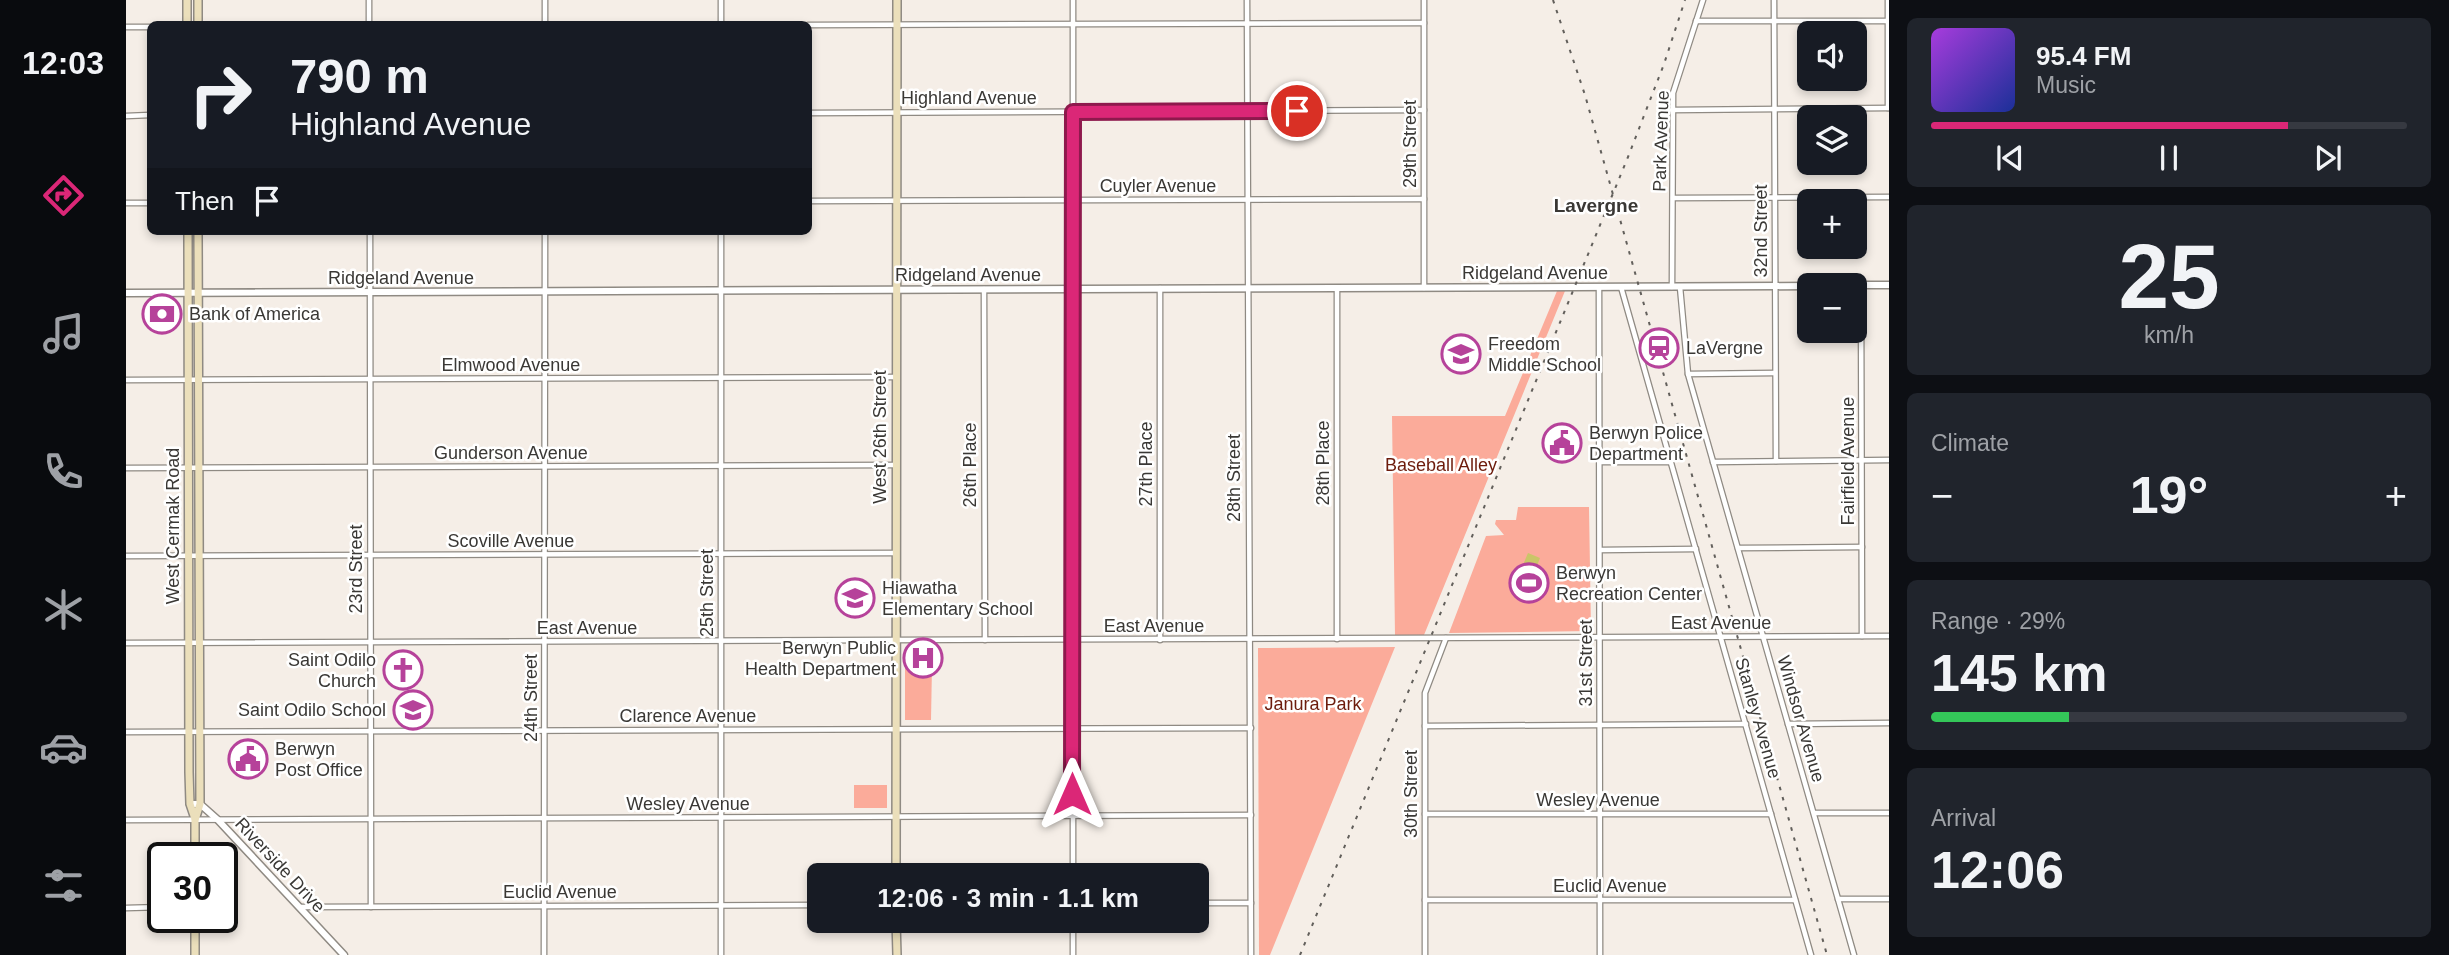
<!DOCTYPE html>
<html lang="en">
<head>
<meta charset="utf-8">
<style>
	:root { --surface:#171b24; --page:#20242c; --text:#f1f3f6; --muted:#9ea1a6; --line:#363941; --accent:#db2777 }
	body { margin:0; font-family:Helvetica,sans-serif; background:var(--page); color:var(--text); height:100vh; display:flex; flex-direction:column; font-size:26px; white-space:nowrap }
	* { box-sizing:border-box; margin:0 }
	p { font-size:23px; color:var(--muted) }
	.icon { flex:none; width:38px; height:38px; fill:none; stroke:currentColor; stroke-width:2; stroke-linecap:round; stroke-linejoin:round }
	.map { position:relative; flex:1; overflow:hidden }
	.details { display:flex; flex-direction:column; gap:18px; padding:18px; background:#0d0f14; width:560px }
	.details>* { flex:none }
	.guide { position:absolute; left:21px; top:21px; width:665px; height:214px; border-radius:10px; box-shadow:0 4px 10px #0003; background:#171b24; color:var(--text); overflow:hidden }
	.controls { position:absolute; left:1671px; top:21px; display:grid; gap:14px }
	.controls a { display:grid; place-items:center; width:70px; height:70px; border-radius:10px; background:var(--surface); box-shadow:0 4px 10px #0003; font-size:35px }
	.speed { position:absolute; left:21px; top:842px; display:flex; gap:14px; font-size:35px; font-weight:700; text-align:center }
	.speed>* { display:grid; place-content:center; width:91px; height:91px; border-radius:50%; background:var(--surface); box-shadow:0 4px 10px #0003; line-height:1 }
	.speed .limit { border:4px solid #111; border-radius:10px; background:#fff; color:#111 }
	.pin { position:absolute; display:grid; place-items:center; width:60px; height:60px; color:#fff; margin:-30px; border:4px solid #fff; border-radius:50%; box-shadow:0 2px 7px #0007 }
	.me { position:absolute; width:77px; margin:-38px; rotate:0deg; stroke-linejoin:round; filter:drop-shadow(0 0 5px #0008) }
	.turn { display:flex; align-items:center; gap:24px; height:147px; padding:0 28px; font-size:32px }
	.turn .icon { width:91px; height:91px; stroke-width:2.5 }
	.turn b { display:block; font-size:49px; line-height:60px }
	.then { display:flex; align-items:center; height:66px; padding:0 28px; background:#0003; gap:14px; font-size:26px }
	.big { font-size:52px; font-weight:700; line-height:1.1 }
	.details .tile { flex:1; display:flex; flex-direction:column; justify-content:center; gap:10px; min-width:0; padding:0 24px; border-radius:10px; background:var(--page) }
	.details .dial { align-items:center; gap:0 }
	.dial b { font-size:91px; line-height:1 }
	.song { display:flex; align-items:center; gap:21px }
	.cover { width:84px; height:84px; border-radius:10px; background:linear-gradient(135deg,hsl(280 70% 55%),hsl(230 70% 35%)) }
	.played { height:7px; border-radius:4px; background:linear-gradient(90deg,var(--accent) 75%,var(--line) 75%) }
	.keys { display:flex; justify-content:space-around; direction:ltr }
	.heat { display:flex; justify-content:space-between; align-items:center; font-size:38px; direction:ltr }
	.charge { height:10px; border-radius:5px; background:linear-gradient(90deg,#34c759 29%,var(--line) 0) }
	.trip { position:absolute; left:681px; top:863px; width:402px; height:70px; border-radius:10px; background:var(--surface); box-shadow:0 4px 10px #0003; font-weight:700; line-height:70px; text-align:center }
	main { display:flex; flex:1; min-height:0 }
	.dock { display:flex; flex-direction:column; width:126px; justify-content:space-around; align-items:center; background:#090b0e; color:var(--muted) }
	.dock .icon { width:49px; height:49px }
	.dock .selected { color:var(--accent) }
	.dock b { font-size:32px; color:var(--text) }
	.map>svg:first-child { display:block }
	.green { fill:#fbab9a }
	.water { fill:#cac568 }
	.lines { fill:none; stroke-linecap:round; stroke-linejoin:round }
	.minor-casing { stroke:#8f8a83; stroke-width:7 }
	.tertiary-casing { stroke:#8f8a83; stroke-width:9 }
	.secondary-casing { stroke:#8f8a83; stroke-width:10 }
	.minor { stroke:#fff; stroke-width:4.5 }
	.tertiary { stroke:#fff; stroke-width:6 }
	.secondary { stroke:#ebdfbb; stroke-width:7 }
	.rail { stroke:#625f5b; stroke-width:2; stroke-dasharray:3.5 7; stroke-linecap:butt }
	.route-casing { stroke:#8e194d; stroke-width:18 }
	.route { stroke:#db2777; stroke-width:12 }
	.labels { text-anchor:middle; stroke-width:5; stroke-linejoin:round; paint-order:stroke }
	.street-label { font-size:18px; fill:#3a3835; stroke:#fff }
	.poi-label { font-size:18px; fill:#3a3835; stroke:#fff; text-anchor:start }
	.park-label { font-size:18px; fill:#6d1c0c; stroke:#fff }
	.neighbourhood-label { font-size:19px; font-weight:bold; fill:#3a3835; stroke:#fff }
</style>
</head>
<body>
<main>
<nav class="dock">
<b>12:03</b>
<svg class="icon selected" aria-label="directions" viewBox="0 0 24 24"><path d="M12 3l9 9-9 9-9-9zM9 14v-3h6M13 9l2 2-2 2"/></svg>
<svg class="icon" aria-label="music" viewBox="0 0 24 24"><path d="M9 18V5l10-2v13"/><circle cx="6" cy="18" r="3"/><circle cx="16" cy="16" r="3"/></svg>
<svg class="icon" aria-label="phone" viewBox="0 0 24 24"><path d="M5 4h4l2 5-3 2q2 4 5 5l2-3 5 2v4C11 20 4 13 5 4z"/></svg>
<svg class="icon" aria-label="climate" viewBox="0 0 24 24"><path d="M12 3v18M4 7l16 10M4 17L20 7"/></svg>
<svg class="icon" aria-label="car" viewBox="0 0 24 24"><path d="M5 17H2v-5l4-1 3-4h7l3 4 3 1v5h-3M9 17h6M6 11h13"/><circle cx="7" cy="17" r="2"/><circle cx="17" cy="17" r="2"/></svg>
<svg class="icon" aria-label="filters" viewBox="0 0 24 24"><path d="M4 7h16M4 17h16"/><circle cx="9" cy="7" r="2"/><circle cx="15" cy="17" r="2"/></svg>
</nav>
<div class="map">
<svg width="1763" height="955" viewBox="0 0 1763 955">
	<rect width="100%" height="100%" fill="#f5eee7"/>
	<g class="green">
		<polygon points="1431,291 1439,291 1298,635 1269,635 1266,416 1379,416"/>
		<polygon points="1392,507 1463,507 1465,631 1323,633 1360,536 1378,535 1369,524 1370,520 1390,520"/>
		<polygon points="1269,647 1144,955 1133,955 1132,648"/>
		<polygon points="779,666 806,666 805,720 779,720"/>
		<rect x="728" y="785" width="33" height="23"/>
	</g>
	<polygon class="water" points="1402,553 1414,558 1404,584 1413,587 1408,598 1387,589"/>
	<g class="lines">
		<g class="minor-casing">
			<g id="minor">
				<polyline points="243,0 243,24"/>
				<polyline points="595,0 595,24"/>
				<polyline points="1121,0 1125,955"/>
				<polyline points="1298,0 1298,288"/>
				<polyline points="1648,0 1650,461"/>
				<polyline points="1570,21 1763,21"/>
				<polyline points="419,24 419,0"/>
				<polyline points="682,25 1298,23"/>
				<polyline points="0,27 24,27"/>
				<polyline points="1762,108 1762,0"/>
				<polyline points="1546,110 1763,108"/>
				<polyline points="682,113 1298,110"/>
				<polyline points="0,116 24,115"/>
				<polyline points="1547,198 1763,197"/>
				<polyline points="682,201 1298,199"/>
				<polyline points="0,203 24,203"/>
				<polyline points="244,231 245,907"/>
				<polyline points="595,231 595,955"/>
				<polyline points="1735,285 1736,636"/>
				<polyline points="1473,287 1474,955"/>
				<polyline points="1495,287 1685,955"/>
				<polyline points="1546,287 1547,93 1577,0"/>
				<polyline points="1554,287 1562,374 1728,955"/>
				<polyline points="1034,288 1034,640"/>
				<polyline points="858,289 859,640"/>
				<polyline points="1562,374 1649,373"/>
				<polyline points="0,380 770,377"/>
				<polyline points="1474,462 1545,462"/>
				<polyline points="1587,462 1763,460"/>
				<polyline points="0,468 770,465"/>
				<polyline points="1612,548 1736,547"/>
				<polyline points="1474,550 1570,549"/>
				<polyline points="0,556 770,553"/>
				<polyline points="1211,639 1211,288"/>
				<polyline points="0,643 1763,636"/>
				<polyline points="1662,724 1763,723"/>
				<polyline points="1299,726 1620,724"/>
				<polyline points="0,732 1125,728"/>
				<polyline points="1688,813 1763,813"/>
				<polyline points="1299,814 1645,814"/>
				<polyline points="0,820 1125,815"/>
				<polyline points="947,875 947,0"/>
				<polyline points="1712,899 1763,899"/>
				<polyline points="1299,900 1669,900"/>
				<polyline points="1071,903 1125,903"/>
				<polyline points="175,907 693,905"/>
				<polyline points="0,908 37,907"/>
				<polyline points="418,955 419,231"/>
				<polyline points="947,955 947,920"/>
				<polyline points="1299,955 1299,693 1320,638"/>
			</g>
		</g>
		<g class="tertiary-casing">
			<g id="tertiary">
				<polyline points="1729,285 1763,285"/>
				<polyline points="0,293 1684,286"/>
				<polyline points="64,804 74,804 92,820 218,955"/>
			</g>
		</g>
		<g class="secondary-casing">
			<g id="secondary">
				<polyline points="61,0 61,24"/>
				<polyline points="72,0 72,24"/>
				<polyline points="62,231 63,772 64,804 69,819"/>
				<polyline points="69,858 69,820 74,804 72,231"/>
				<polyline points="770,875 771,0"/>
				<polyline points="770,920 771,955"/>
				<polyline points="69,955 69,917"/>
			</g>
		</g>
		<use href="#minor" class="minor"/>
		<use href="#tertiary" class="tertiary"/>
		<use href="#secondary" class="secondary"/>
		<g class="rail">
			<polyline points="1427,0 1459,95 1701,955"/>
			<polyline points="1174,955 1502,157 1538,64 1559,0"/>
		</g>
	</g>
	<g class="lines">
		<g class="route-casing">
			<polyline id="route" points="946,794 947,112 1171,111"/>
		</g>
		<use href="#route" class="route"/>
	</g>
	<defs>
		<g id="bank-ring" transform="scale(2.0125)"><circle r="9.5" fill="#fff" stroke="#b6429a" stroke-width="1.5"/><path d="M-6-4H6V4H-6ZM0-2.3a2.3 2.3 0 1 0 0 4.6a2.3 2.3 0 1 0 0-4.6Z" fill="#b6429a"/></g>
		<g id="station-ring" transform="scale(2.0125)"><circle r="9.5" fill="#fff" stroke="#b6429a" stroke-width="1.5"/><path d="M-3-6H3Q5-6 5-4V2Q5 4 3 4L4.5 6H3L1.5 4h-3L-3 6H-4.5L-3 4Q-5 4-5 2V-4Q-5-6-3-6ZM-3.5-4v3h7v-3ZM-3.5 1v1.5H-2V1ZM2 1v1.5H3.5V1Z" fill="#b6429a"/></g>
		<g id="school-ring" transform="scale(2.0125)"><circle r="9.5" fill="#fff" stroke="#b6429a" stroke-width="1.5"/><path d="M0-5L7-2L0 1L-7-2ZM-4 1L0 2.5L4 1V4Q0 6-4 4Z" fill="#b6429a"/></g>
		<g id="civic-ring" transform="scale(2.0125)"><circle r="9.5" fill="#fff" stroke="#b6429a" stroke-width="1.5"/><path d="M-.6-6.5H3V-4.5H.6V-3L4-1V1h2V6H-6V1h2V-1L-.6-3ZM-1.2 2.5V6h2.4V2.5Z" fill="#b6429a"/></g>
		<g id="stadium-ring" transform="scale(2.0125)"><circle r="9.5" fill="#fff" stroke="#b6429a" stroke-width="1.5"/><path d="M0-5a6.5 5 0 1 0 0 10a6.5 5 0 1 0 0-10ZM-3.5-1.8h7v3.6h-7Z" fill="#b6429a"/></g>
		<g id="hospital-ring" transform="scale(2.0125)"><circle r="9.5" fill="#fff" stroke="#b6429a" stroke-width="1.5"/><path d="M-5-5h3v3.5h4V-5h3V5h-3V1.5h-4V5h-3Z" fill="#b6429a"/></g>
		<g id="church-ring" transform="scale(2.0125)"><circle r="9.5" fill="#fff" stroke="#b6429a" stroke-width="1.5"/><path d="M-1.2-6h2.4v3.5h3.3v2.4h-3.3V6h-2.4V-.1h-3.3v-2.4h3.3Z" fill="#b6429a"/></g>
	</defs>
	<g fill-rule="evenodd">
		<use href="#bank-ring" x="36" y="314"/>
		<use href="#station-ring" x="1533" y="348"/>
		<use href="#school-ring" x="1335" y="354"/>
		<use href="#civic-ring" x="1436" y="443"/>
		<use href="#stadium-ring" x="1403" y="583"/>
		<use href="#school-ring" x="729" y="598"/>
		<use href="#hospital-ring" x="797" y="658"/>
		<use href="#church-ring" x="277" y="670"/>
		<use href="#school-ring" x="287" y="710"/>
		<use href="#civic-ring" x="122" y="759"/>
	</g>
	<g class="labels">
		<g class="street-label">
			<text x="843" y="104">Highland Avenue</text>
			<text transform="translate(1535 141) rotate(-88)" y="6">Park Avenue</text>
			<text transform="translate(1284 144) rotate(-90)" y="6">29th Street</text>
			<text x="1032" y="192">Cuyler Avenue</text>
			<text transform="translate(1635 231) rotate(-90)" y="6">32nd Street</text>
			<text x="1409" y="279">Ridgeland Avenue</text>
			<text x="842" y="281">Ridgeland Avenue</text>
			<text x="275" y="284">Ridgeland Avenue</text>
			<text x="385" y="371">Elmwood Avenue</text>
			<text transform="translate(754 437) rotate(-90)" y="6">West 26th Street</text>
			<text x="385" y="459">Gunderson Avenue</text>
			<text transform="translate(1722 461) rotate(-90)" y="6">Fairfield Avenue</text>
			<text transform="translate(1197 463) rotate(-90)" y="6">28th Place</text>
			<text transform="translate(1020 464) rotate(-90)" y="6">27th Place</text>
			<text transform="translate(844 465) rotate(-90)" y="6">26th Place</text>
			<text transform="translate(1108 478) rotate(-90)" y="6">28th Street</text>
			<text transform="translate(47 526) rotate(-90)" y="6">West Cermak Road</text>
			<text x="385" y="547">Scoville Avenue</text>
			<text transform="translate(230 569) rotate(-90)" y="6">23rd Street</text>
			<text transform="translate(581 593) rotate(-90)" y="6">25th Street</text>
			<text x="1595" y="629">East Avenue</text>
			<text x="1028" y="632">East Avenue</text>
			<text x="461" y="634">East Avenue</text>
			<text transform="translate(1460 663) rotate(-90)" y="6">31st Street</text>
			<text transform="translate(405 698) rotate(-90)" y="6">24th Street</text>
			<text x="562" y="722">Clarence Avenue</text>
			<text transform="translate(1632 718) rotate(74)" y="6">Stanley Avenue</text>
			<text transform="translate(1675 719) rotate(74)" y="6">Windsor Avenue</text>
			<text transform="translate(1285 794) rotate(-90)" y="6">30th Street</text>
			<text x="1472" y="806">Wesley Avenue</text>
			<text x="562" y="810">Wesley Avenue</text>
			<text transform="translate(154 865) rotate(47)" y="6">Riverside Drive</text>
			<text x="1484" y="892">Euclid Avenue</text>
			<text x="434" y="898">Euclid Avenue</text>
		</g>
		<g class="poi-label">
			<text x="63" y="320">Bank of America</text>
			<text x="1362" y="350">Freedom<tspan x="1362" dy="21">Middle School</tspan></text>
			<text x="1560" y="354">LaVergne</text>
			<text x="1463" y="439">Berwyn Police<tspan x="1463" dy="21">Department</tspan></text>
			<text x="1430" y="579">Berwyn<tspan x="1430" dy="21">Recreation Center</tspan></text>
			<text x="756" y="594">Hiawatha<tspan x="756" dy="21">Elementary School</tspan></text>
			<text x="770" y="654" text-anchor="end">Berwyn Public<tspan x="770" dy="21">Health Department</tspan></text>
			<text x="250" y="666" text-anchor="end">Saint Odilo<tspan x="250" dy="21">Church</tspan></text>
			<text x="260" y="716" text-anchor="end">Saint Odilo School</text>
			<text x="149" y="755">Berwyn<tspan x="149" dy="21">Post Office</tspan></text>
		</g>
		<g class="park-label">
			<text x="1315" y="471">Baseball Alley</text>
			<text x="1187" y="710">Janura Park</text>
		</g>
		<g class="neighbourhood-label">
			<text x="1470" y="212">Lavergne</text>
		</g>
	</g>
</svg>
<div class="controls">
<a><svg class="icon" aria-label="sound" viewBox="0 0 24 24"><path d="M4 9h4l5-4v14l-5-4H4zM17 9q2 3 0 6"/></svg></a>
<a><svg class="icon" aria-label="layers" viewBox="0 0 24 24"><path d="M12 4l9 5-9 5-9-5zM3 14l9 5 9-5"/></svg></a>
<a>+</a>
<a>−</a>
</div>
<div class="speed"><div class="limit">30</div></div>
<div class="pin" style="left:1171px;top:111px;background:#d93025"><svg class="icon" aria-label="arrive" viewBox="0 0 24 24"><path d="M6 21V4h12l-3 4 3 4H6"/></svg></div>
<svg class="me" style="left:946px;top:794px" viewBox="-20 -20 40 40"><path d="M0-17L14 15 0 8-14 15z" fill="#db2777" stroke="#fff" stroke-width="4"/></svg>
<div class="trip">12:06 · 3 min · 1.1 km</div>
<div class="guide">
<div class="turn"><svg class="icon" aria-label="right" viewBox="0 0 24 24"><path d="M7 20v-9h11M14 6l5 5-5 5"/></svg><div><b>790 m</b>Highland Avenue</div></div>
<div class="then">Then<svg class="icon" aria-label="arrive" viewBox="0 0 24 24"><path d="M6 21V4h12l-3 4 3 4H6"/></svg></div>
</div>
</div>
<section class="details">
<div class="tile">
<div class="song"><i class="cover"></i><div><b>95.4 FM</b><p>Music</p></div></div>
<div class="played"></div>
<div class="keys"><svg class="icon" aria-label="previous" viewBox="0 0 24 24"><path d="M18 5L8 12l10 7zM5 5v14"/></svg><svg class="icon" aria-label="pause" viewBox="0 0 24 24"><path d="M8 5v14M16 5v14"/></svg><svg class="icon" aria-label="next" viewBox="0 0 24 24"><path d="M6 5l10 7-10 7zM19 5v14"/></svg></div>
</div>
<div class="tile dial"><b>25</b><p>km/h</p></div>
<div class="tile"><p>Climate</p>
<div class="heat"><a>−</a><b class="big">19°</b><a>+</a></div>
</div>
<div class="tile"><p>Range · 29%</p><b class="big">145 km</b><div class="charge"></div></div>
<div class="tile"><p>Arrival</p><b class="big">12:06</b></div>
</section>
</main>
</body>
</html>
